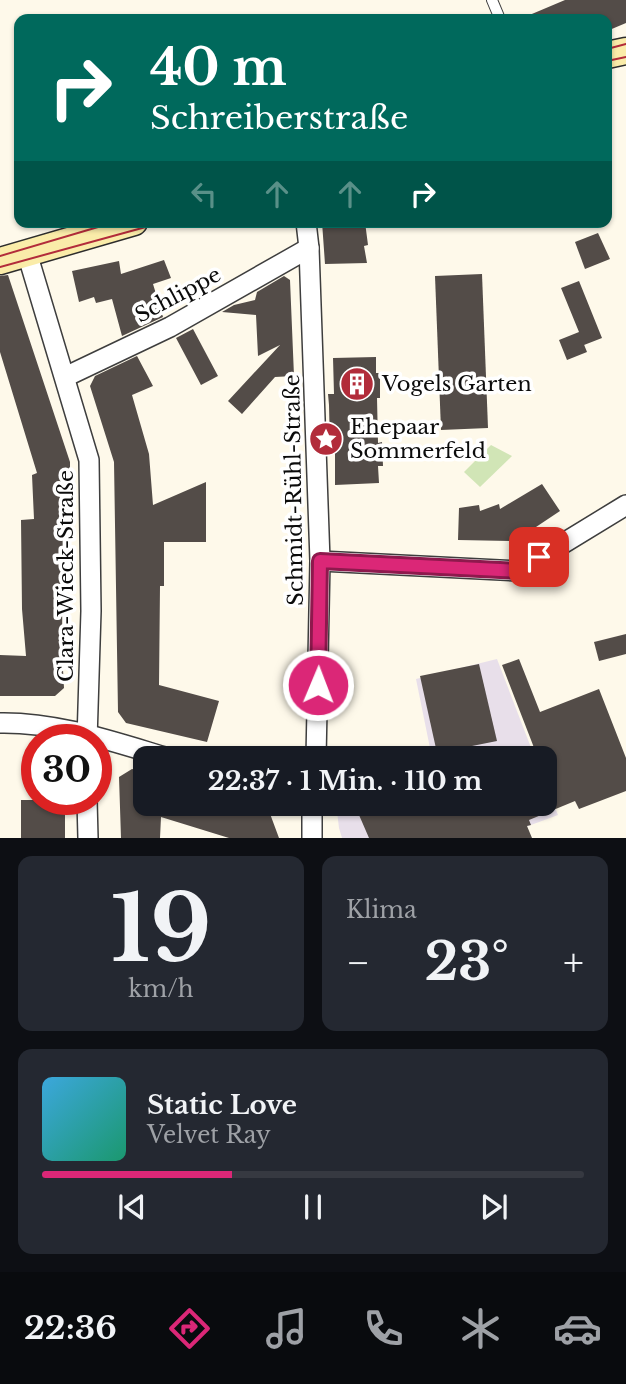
<!DOCTYPE html>
<html lang="de">
<head>
<meta charset="utf-8">
<style>
	:root { --surface:#171b24; --page:#242831; --text:#f1f3f6; --muted:#9ea1a6; --line:#363941; --accent:#db2777 }
	body { margin:0; font-family:"Libre Baskerville",serif; background:var(--page); color:var(--text); height:100vh; display:flex; flex-direction:column; font-size:26px; white-space:nowrap }
	* { box-sizing:border-box; margin:0 }
	p { font-size:23px; color:var(--muted) }
	.icon { flex:none; width:38px; height:38px; fill:none; stroke:currentColor; stroke-width:2; stroke-linecap:round; stroke-linejoin:round }
	.map { position:relative; height:838px; overflow:hidden }
	.side { display:flex; flex-direction:column; gap:18px; padding:18px; background:#0d0f14; flex:1 }
	.side>* { flex:none }
	.hud { position:absolute; left:14px; top:14px; width:598px; height:214px; border-radius:14px; box-shadow:0 2px 5px #0004; background:#00695c; color:#fff; overflow:hidden }
	.speed { position:absolute; left:21px; top:724px; display:flex; gap:14px; font-size:35px; font-weight:700; text-align:center }
	.speed>* { display:grid; place-content:center; width:91px; height:91px; border-radius:50%; background:var(--surface); box-shadow:0 2px 5px #0004; line-height:1 }
	.speed .limit { border:10px solid #d22; background:#fff; color:#111 }
	.pin { position:absolute; display:grid; place-items:center; width:60px; height:60px; color:#fff; margin:-30px; border-radius:14px; box-shadow:0 4px 10px #0006 }
	.me { position:absolute; width:77px; margin:-38px; rotate:1deg; stroke-linejoin:round; filter:drop-shadow(0 0 5px #0008) }
	.turn { display:flex; align-items:center; gap:24px; height:147px; padding:0 21px; font-size:32px }
	.turn .icon { width:91px; height:91px; stroke-width:2.5 }
	.turn b { display:block; font-size:49px; line-height:60px }
	.lanes { display:flex; align-items:center; height:66px; padding:0 21px; background:#0003; justify-content:center; gap:35px; direction:ltr }
	.lanes .off { opacity:.35 }
	.big { font-size:52px; font-weight:800; line-height:1.1 }
	.side .tile { flex:1; display:flex; flex-direction:column; justify-content:center; gap:10px; min-width:0; padding:0 24px; border-radius:14px; background:var(--page) }
	.side .dial { align-items:center; gap:0 }
	.dial b { font-size:91px; line-height:1 }
	.song { display:flex; align-items:center; gap:21px }
	.cover { width:84px; height:84px; border-radius:10px; background:linear-gradient(135deg,hsl(200 70% 55%),hsl(160 70% 35%)) }
	.played { height:7px; border-radius:4px; background:linear-gradient(90deg,var(--accent) 35%,var(--line) 35%) }
	.keys { display:flex; justify-content:space-around; direction:ltr }
	.heat { display:flex; justify-content:space-between; align-items:center; font-size:38px; direction:ltr }
	.side .tiles { flex:1; display:grid; gap:18px; grid-template-columns:1fr 1fr }
	.tile:last-child { grid-column:span 2 }
	.trip { position:absolute; left:133px; top:746px; width:424px; height:70px; border-radius:14px; background:var(--surface); box-shadow:0 2px 5px #0004; font-weight:800; line-height:70px; text-align:center }
	.tab-bar { display:flex; height:112px; justify-content:space-around; align-items:center; background:#090b0e; color:var(--muted) }
	.tab-bar .icon { width:49px; height:49px }
	.tab-bar .on { color:var(--accent) }
	.tab-bar b { font-size:32px; color:var(--text) }
	.map>svg:first-child { display:block }
	.industrial { fill:#e8dfea }
	.green { fill:#d1e5b6 }
	.building { fill:#534c48 }
	.lines { fill:none; stroke-linecap:round; stroke-linejoin:round }
	.lane-casing { stroke:#3e3e3e; stroke-width:12 }
	.street-casing { stroke:#3e3e3e; stroke-width:22 }
	.secondary-casing { stroke:#2d2d2d; stroke-width:29 }
	.lane { stroke:#fff; stroke-width:10 }
	.street { stroke:#fff; stroke-width:19 }
	.secondary { stroke:#faeca9; stroke-width:26 }
	.tram { stroke:#b22c3a; stroke-width:2 }
	.route-casing { stroke:#8e194d; stroke-width:18 }
	.route { stroke:#db2777; stroke-width:12 }
	.labels { text-anchor:middle; stroke-width:7; stroke-linejoin:round; paint-order:stroke }
	.street-label { font-size:21px; fill:#0b0b0b; stroke:#fff }
	.poi-label { font-size:21px; fill:#0b0b0b; stroke:#fff; text-anchor:start }
</style>
</head>
<body>
<div class="map">
<svg width="626" height="838" viewBox="0 0 626 838">
	<rect width="100%" height="100%" fill="#fef9ea"/>
	<g class="industrial">
		<polygon points="497,659 535,758 432,758 416,679"/>
		<polygon points="544,781 558,815 496,838 342,838 339,828 336,803 544,803"/>
	</g>
	<polygon class="green" points="491,445 512,456 480,487 464,472"/>
	<g class="building">
		<polygon points="565,0 626,0 626,23 607,31 607,19 520,19"/>
		<polygon points="322,222 365,222 368,245 364,246 367,263 325,264"/>
		<polygon points="598,233 610,259 585,269 575,242"/>
		<polygon points="164,260 171,278 153,284 163,317 122,336 112,299 96,303 94,297 79,302 72,271 119,261 121,274"/>
		<polygon points="482,274 488,428 441,430 435,276"/>
		<polygon points="8,275 70,462 70,518 63,520 62,651 64,688 55,696 0,696 0,655 26,656 22,609 21,520 34,519 32,475 37,473 0,352 0,276"/>
		<polygon points="284,276 290,280 294,376 275,377 242,414 228,401 280,345 258,356 256,315 222,312 234,305 255,300 257,292"/>
		<polygon points="579,281 602,338 584,345 579,332 587,352 567,360 559,340 579,332 561,288"/>
		<polygon points="193,329 218,376 201,385 176,338"/>
		<polygon points="137,356 153,386 132,395 149,454 153,505 206,482 206,542 164,542 164,586 160,586 159,685 219,701 207,742 126,723 118,712 114,462 90,386 95,376"/>
		<polygon points="376,357 376,373 380,373 380,398 377,398 378,443 382,442 383,466 378,466 379,483 335,485 335,448 330,449 329,405 328,394 334,394 333,358"/>
		<polygon points="542,484 560,511 536,527 510,541 458,540 459,508 479,505 480,511 499,504 500,509"/>
		<polygon points="626,634 626,654 599,661 594,642"/>
		<polygon points="519,659 540,712 599,689 626,758 626,791 579,809 575,801 529,820 531,825 527,826 532,838 369,838 356,808 366,803 556,803 544,773 544,758 538,758 502,665"/>
		<polygon points="479,664 497,741 437,753 420,676"/>
		<polygon points="132,769 145,772 145,803 262,803 269,811 279,838 229,838 161,817 160,838 121,838 119,777"/>
		<rect x="21" y="800" width="44" height="38"/>
	</g>
	<g class="lines">
		<g class="lane-casing">
			<polyline id="lane" points="492,0 500,19"/>
		</g>
		<g class="street-casing">
			<g id="street">
				<polyline points="306,222 309,248 320,561 316,758"/>
				<polyline points="27,253 89,460 91,611 87,740"/>
				<polyline points="65,377 170,327 309,248"/>
				<polyline points="320,561 518,571 626,505"/>
				<path d="M0,723c57,-1 114,19 168,35"/>
				<polyline points="87,800 88,838"/>
				<polyline points="312,803 312,838"/>
			</g>
		</g>
		<g class="secondary-casing">
			<g id="secondary">
				<polyline points="607,55 626,51"/>
				<polyline points="0,261 134,222"/>
			</g>
		</g>
		<use href="#lane" class="lane"/>
		<use href="#street" class="street"/>
		<use href="#secondary" class="secondary"/>
		<g class="tram">
			<polyline points="607,49 626,44"/>
			<polyline points="607,61 626,57"/>
			<polyline points="0,256 115,222"/>
			<polyline points="0,267 164,222"/>
		</g>
	</g>
	<g class="lines">
		<g class="route-casing">
			<polyline id="route" points="318,685 320,561 518,571 539,557"/>
		</g>
		<use href="#route" class="route"/>
	</g>
	<defs>
		<g id="building-disc" transform="scale(1.75)"><circle r="9.5" fill="#b22c3a" stroke="#fff"/><path d="M-4-6H4V6H1V3H-1V6H-4ZM-2.5-4.3h1.7v1.8h-1.7ZM.8-4.3h1.7v1.8H.8ZM-2.5-1h1.7V.8h-1.7ZM.8-1h1.7V.8H.8Z" fill="#fff"/></g>
		<g id="sight-disc" transform="scale(1.75)"><circle r="9.5" fill="#b22c3a" stroke="#fff"/><path d="M0-6L1.8-2.2L6-1.7L2.9 1.2L3.7 5.4L0 3.3L-3.7 5.4L-2.9 1.2L-6-1.7L-1.8-2.2Z" fill="#fff"/></g>
	</defs>
	<g fill-rule="evenodd">
		<use href="#building-disc" x="357" y="384"/>
		<use href="#sight-disc" x="326" y="439"/>
	</g>
	<g class="labels">
		<g class="street-label">
			<text transform="translate(178 295) rotate(-28)" y="7">Schlippe</text>
			<text transform="translate(294 490) rotate(-91)" y="7">Schmidt-Rühl-Straße</text>
			<text transform="translate(66 576) rotate(-90)" y="7">Clara-Wieck-Straße</text>
		</g>
		<g class="poi-label">
			<text x="382" y="391">Vogels Garten</text>
			<text x="350" y="434">Ehepaar<tspan x="350" dy="24">Sommerfeld</tspan></text>
		</g>
	</g>
</svg>
<div class="speed"><div class="limit">30</div></div>
<div class="pin" style="left:539px;top:557px;background:#d93025"><svg class="icon" aria-label="arrive" viewBox="0 0 24 24"><path d="M6 21V4h12l-3 4 3 4H6"/></svg></div>
<svg class="me" style="left:318px;top:685px" viewBox="-20 -20 40 40"><circle r="17" fill="#db2777" stroke="#fff" stroke-width="3"/><path d="M0-11L8 9 0 5-8 9z" fill="#fff"/></svg>
<div class="trip">22:37 · 1 Min. · 110 m</div>
<div class="hud">
<div class="turn"><svg class="icon" aria-label="right" viewBox="0 0 24 24"><path d="M7 20v-9h11M14 6l5 5-5 5"/></svg><div><b>40 m</b>Schreiberstraße</div></div>
<div class="lanes"><svg class="icon off" aria-label="left" viewBox="0 0 24 24"><path d="M17 20v-9H6M10 6l-5 5 5 5"/></svg><svg class="icon off" aria-label="ahead" viewBox="0 0 24 24"><path d="M12 20V5M6 11l6-6 6 6"/></svg><svg class="icon off" aria-label="ahead" viewBox="0 0 24 24"><path d="M12 20V5M6 11l6-6 6 6"/></svg><svg class="icon" aria-label="right" viewBox="0 0 24 24"><path d="M7 20v-9h11M14 6l5 5-5 5"/></svg></div>
</div>
</div>
<section class="side">
<div class="tiles">
<div class="tile dial"><b>19</b><p>km/h</p></div>
<div class="tile"><p>Klima</p>
<div class="heat"><a>−</a><b class="big">23°</b><a>+</a></div>
</div>
<div class="tile">
<div class="song"><i class="cover"></i><div><b>Static Love</b><p>Velvet Ray</p></div></div>
<div class="played"></div>
<div class="keys"><svg class="icon" aria-label="previous" viewBox="0 0 24 24"><path d="M18 5L8 12l10 7zM5 5v14"/></svg><svg class="icon" aria-label="pause" viewBox="0 0 24 24"><path d="M8 5v14M16 5v14"/></svg><svg class="icon" aria-label="next" viewBox="0 0 24 24"><path d="M6 5l10 7-10 7zM19 5v14"/></svg></div>
</div>
</div>
</section>
<nav class="tab-bar">
<b>22:36</b>
<svg class="icon on" aria-label="directions" viewBox="0 0 24 24"><path d="M12 3l9 9-9 9-9-9zM9 14v-3h6M13 9l2 2-2 2"/></svg>
<svg class="icon" aria-label="music" viewBox="0 0 24 24"><path d="M9 18V5l10-2v13"/><circle cx="6" cy="18" r="3"/><circle cx="16" cy="16" r="3"/></svg>
<svg class="icon" aria-label="phone" viewBox="0 0 24 24"><path d="M5 4h4l2 5-3 2q2 4 5 5l2-3 5 2v4C11 20 4 13 5 4z"/></svg>
<svg class="icon" aria-label="climate" viewBox="0 0 24 24"><path d="M12 3v18M4 7l16 10M4 17L20 7"/></svg>
<svg class="icon" aria-label="car" viewBox="0 0 24 24"><path d="M5 17H2v-5l4-1 3-4h7l3 4 3 1v5h-3M9 17h6M6 11h13"/><circle cx="7" cy="17" r="2"/><circle cx="17" cy="17" r="2"/></svg>
</nav>
</body>
</html>
